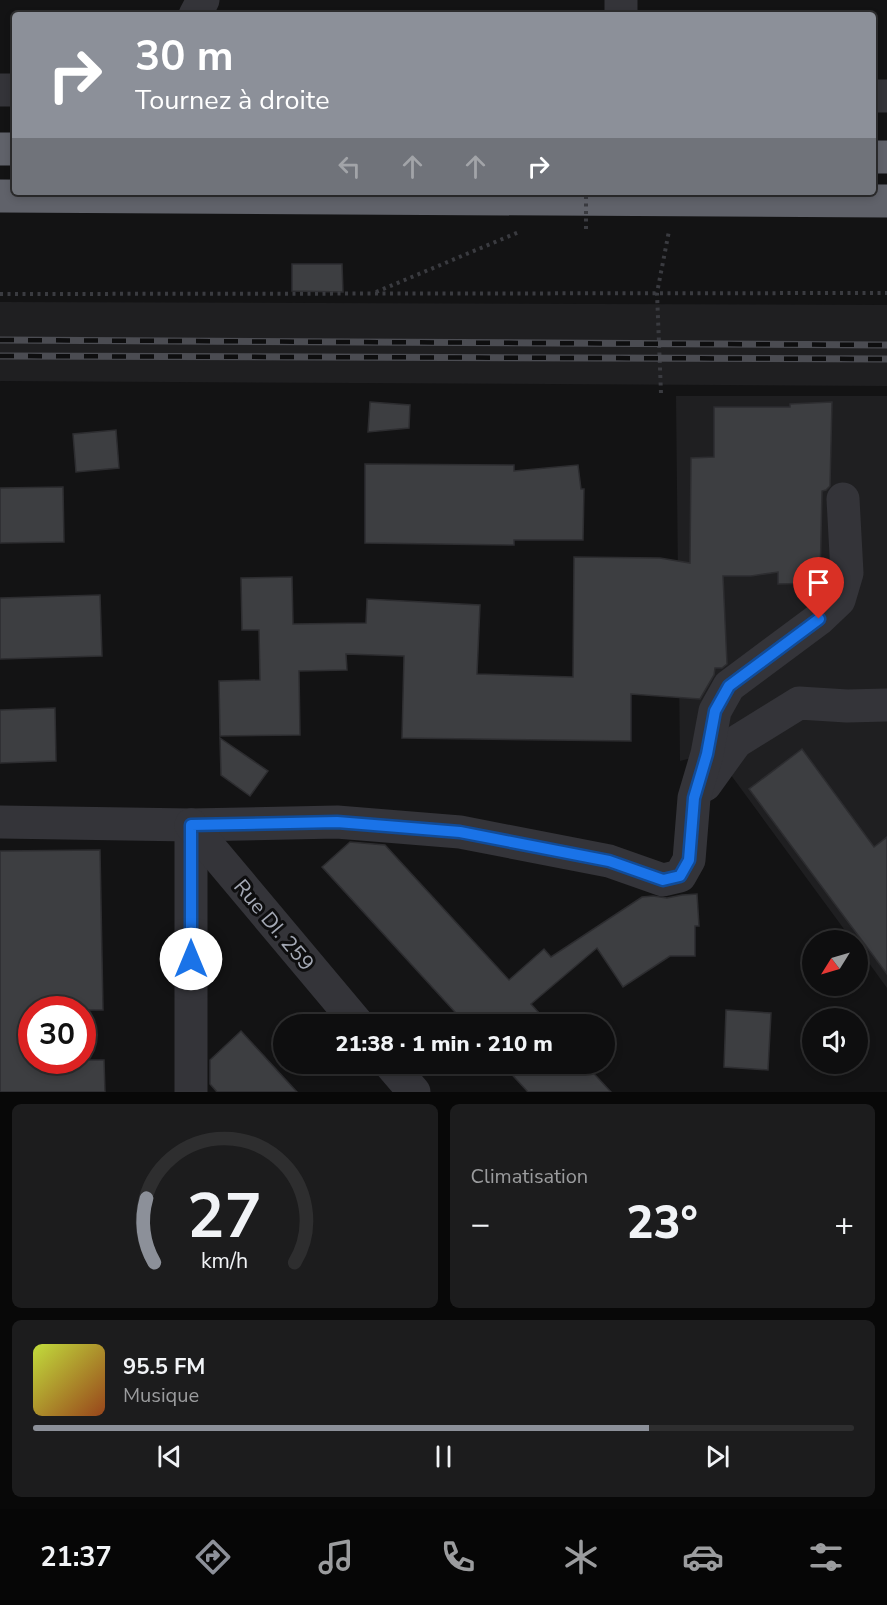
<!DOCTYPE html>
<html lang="fr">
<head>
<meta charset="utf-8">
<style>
	:root { --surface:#0e0e0f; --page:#1c1c1d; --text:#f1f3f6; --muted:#9b9c9e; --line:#2e2e2f; --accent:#8c9099 }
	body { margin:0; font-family:"Nunito Sans",sans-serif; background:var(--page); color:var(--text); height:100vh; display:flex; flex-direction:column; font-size:22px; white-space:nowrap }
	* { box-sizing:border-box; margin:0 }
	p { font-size:20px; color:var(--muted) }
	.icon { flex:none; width:33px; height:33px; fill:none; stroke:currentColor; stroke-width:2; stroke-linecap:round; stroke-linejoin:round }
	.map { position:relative; height:1092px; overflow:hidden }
	.side { display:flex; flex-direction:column; gap:12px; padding:12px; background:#080808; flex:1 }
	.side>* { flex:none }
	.top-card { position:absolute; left:12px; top:12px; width:864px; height:183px; border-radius:6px; box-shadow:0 3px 9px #0003,0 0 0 2px var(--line); background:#8c9099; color:#fff; overflow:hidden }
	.needle { width:39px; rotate:233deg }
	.controls { position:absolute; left:802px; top:930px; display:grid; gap:12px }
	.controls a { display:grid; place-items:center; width:66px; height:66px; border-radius:50%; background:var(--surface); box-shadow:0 3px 9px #0003,0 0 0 2px var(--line); font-size:30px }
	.speed { position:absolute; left:18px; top:996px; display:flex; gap:12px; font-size:30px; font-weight:700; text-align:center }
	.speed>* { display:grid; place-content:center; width:78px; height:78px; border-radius:50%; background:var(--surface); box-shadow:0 3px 9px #0003,0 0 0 2px var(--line); line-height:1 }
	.speed .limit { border:9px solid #d22; background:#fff; color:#111 }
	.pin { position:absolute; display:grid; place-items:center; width:51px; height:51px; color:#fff; margin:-62px -26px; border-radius:50% 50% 50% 0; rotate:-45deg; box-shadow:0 0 6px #0007 }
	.pin .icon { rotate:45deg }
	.me { position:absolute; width:66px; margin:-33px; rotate:0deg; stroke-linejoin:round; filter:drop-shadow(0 0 4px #0008) }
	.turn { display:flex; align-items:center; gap:21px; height:126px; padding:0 24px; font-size:27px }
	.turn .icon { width:78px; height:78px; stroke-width:2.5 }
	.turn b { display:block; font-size:42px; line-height:51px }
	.lanes { display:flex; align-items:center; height:57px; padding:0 24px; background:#0003; justify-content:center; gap:30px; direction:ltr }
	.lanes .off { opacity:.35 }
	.big { font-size:45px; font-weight:800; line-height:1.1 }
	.side .card { flex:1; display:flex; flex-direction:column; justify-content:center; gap:9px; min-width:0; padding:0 21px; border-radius:9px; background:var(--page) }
	.side .dial { align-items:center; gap:0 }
	.dial svg { height:156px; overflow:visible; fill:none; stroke:var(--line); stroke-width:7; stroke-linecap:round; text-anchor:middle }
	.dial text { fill:var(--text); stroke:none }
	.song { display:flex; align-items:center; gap:18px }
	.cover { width:72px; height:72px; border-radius:9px; background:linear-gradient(135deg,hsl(70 70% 55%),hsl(20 70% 35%)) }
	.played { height:6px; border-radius:3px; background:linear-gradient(90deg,var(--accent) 75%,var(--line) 75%) }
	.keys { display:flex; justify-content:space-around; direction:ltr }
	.heat { display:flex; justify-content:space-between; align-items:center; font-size:33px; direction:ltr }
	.side .tiles { flex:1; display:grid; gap:12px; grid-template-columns:1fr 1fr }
	.card:last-child { grid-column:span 2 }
	.trip { position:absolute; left:273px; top:1014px; width:342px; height:60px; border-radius:30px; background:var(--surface); box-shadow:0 3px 9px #0003,0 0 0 2px var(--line); font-weight:800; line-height:60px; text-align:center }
	.menu { display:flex; height:96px; justify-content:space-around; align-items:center; background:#060606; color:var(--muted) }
	.menu .icon { width:42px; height:42px }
	.menu .selected { color:var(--accent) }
	.menu b { font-size:27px; color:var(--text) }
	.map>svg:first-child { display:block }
	.built { fill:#1f1f21 }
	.building { fill:#3d3e41; stroke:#2d2d30; stroke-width:1.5 }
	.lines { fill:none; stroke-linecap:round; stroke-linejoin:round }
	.path { stroke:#3a3b40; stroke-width:4; stroke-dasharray:3 4.5; stroke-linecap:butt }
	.minor { stroke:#343439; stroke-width:33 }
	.highway { stroke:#60626a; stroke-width:33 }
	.rail-casing { stroke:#4b4c52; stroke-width:7 }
	.rail { stroke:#0e0e0f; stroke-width:4.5; stroke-dasharray:14; stroke-linecap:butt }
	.path-bridge { stroke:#3a3b40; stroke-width:4; stroke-dasharray:3 4.5; stroke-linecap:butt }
	.route-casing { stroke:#114b97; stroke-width:15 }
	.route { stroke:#1a73e8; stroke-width:10 }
	.labels { text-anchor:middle; stroke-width:6; stroke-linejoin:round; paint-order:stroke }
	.street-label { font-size:21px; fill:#a4a9b5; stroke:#0e0e0f }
</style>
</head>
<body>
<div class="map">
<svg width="887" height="1092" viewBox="0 0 887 1092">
	<rect width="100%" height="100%" fill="#131314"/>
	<g class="built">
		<polygon points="0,302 887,305 887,386 0,381"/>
		<polygon points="676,396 887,396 887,988 858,948 858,940 852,940 714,752 680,761"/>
	</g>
	<g class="building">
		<polygon points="292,264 342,264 343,292 292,291"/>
		<polygon points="370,402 410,405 409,428 368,432"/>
		<polygon points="832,402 830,486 826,490 822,491 820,583 778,584 778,572 751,576 723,576 727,664 722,668 715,668 714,675 700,699 631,694 631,741 402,738 404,656 346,654 347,670 299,671 300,735 220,736 219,681 260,680 259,630 242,630 241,578 292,577 293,624 366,623 367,599 480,605 477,674 573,677 574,557 660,558 690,563 691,458 714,457 714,407 790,407 790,404"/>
		<polygon points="116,430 119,468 76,472 73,434"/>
		<polygon points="365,464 514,465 514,471 578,465 581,489 584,489 583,540 514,540 514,545 365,543"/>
		<polygon points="63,487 64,542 0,543 0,488"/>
		<polygon points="100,595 102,656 0,659 0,598"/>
		<polygon points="55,708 56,761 0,763 0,710"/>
		<polygon points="220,738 268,771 250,796 221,775"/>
		<polygon points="802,749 874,847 887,837 887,974 749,789"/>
		<polygon points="350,842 385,845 509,980 544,949 551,957 642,897 653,896 667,898 682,895 697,894 699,926 695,926 695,956 670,956 623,987 597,948 531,1004 549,1024 466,1024 322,867"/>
		<polygon points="100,850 103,1010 32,1010 32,1060 104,1060 105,1092 0,1092 0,851"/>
		<polygon points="726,1010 771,1013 768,1070 724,1067"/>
		<polygon points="241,1031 297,1092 217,1092 210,1084 210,1060"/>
		<polygon points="502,1064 585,1064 611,1092 528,1092"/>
	</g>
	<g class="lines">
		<g class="path">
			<polyline points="376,292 519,232"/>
			<polyline points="0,294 887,293"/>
			<polyline points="661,393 657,293 669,231"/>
		</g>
		<g class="minor">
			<polyline points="621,0 621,15"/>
			<polyline points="195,15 203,0"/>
			<polyline points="0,90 15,90"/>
			<polyline points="873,96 887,96"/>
			<polyline points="705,785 736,742 799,703 847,706 887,705"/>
			<polyline points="0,822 191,825 337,822 460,832 609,861 663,880 680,876 689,860 694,798 707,754 715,711 729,686 819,619 839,600 847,573 843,499"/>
			<polyline points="191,825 191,1092"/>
			<polyline points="191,825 358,1024"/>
			<polyline points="390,1064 414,1092"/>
		</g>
		<g class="highway">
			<polyline points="0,149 15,149"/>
			<polyline points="873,157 887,157"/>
			<polyline points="0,196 887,201"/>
		</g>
		<g class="rail-casing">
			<g id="rail">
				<polyline points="0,340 887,345"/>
				<polyline points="0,356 887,359"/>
			</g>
		</g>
		<use href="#rail" class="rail"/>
		<polyline class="path-bridge" points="586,229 586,192"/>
	</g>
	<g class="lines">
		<g class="route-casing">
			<polyline id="route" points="191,959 191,825 337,822 460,832 609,861 663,880 680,876 689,860 694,798 707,754 715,711 729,686 819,619"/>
		</g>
		<use href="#route" class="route"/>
	</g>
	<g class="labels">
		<g class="street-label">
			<text transform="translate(274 925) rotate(50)" y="7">Rue DI. 259</text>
		</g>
	</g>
</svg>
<div class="controls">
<a><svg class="needle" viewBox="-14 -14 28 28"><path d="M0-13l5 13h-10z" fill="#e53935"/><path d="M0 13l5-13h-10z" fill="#9b9c9e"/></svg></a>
<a><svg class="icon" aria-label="sound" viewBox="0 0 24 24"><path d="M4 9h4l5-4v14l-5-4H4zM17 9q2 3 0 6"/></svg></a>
</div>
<div class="speed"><div class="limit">30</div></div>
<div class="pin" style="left:819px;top:619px;background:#d93025"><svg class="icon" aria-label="arrive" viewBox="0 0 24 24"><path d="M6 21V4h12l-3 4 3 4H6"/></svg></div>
<svg class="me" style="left:191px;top:959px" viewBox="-20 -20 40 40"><circle r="19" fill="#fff"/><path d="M0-13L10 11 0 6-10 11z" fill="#1a73e8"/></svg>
<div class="trip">21:38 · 1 min · 210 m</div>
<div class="top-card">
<div class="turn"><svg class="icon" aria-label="right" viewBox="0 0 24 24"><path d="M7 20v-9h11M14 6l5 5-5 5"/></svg><div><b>30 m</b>Tournez à droite</div></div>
<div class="lanes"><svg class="icon off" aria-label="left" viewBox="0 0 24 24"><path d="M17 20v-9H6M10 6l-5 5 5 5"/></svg><svg class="icon off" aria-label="ahead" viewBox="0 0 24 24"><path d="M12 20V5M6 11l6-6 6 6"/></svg><svg class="icon off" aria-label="ahead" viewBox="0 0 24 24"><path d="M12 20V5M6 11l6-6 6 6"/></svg><svg class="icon" aria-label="right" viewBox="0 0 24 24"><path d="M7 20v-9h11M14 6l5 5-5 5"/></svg></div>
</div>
</div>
<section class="side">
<div class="tiles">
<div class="card dial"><svg viewBox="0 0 100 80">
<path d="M14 69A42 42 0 1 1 86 69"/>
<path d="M14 69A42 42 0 0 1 10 36" stroke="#8c9099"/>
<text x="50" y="56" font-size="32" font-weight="700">27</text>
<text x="50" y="72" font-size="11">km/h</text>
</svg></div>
<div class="card"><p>Climatisation</p>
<div class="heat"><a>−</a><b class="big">23°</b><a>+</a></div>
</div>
<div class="card">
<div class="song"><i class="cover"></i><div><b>95.5 FM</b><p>Musique</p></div></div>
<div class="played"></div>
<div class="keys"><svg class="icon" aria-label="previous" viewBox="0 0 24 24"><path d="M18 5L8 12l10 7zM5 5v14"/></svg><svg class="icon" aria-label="pause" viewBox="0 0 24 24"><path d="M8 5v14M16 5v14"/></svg><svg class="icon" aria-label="next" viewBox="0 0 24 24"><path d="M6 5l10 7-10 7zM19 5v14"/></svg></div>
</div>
</div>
</section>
<nav class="menu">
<b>21:37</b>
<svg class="icon selected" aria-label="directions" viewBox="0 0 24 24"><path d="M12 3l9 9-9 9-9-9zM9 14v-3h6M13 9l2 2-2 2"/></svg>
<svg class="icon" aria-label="music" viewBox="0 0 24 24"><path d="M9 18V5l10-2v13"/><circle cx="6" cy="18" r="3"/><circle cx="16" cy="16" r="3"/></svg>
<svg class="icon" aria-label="phone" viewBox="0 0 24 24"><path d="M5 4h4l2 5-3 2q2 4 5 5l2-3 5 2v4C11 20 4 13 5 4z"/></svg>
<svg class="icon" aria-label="climate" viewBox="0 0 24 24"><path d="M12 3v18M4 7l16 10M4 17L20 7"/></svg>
<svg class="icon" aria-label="car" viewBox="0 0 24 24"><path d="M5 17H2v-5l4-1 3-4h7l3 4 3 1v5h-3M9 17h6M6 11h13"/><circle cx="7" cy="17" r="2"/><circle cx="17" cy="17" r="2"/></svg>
<svg class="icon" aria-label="filters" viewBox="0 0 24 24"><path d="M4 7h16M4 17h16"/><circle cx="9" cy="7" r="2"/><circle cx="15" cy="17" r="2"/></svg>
</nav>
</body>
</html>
